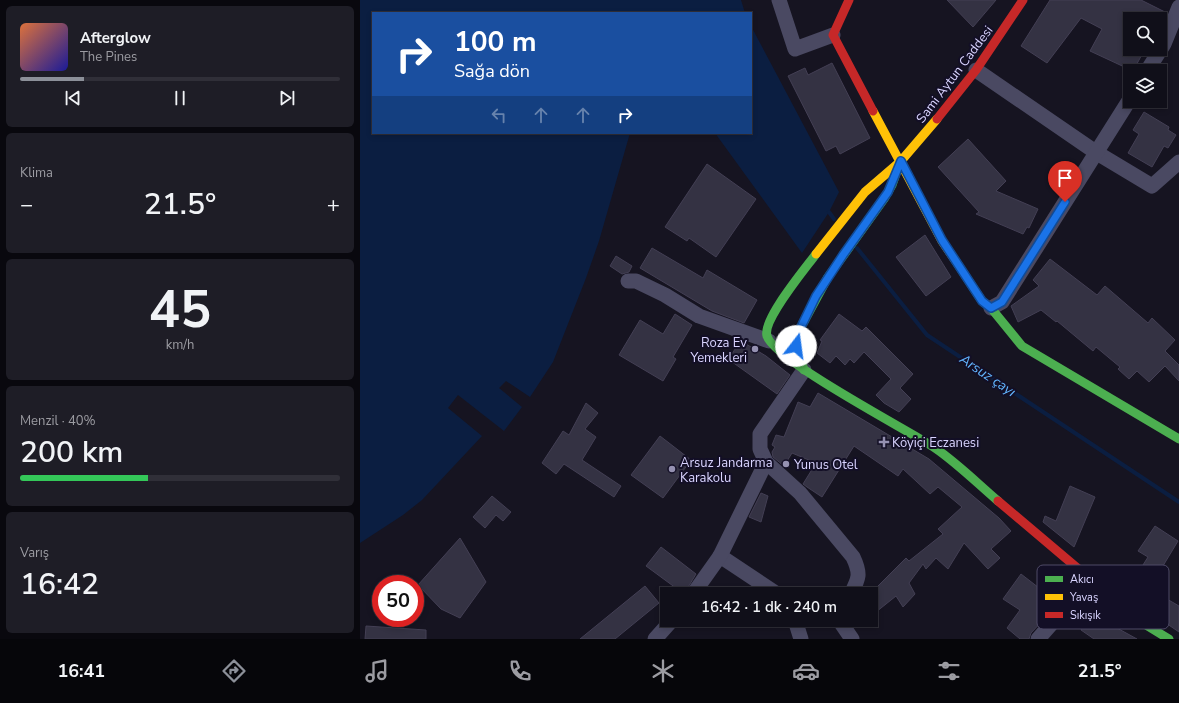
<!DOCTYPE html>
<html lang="tr">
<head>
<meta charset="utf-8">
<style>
	:root { --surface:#100f19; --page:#1e1d26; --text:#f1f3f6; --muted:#9c9ca2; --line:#302f38; --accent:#8c9099 }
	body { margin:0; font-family:"Nunito Sans",sans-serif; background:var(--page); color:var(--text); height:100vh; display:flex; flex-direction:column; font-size:15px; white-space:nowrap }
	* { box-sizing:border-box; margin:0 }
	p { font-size:13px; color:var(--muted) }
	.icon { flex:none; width:22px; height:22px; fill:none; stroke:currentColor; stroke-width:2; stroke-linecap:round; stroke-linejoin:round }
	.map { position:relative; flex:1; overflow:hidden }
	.drawer { display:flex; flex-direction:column; gap:6px; padding:6px; background:#09080e; width:360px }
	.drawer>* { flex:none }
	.guide { position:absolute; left:12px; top:12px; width:380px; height:122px; border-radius:0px; box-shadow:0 2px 6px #0003,0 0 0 1px var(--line); background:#1a4fa0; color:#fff; overflow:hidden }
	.controls { position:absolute; left:763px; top:12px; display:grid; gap:8px }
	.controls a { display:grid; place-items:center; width:44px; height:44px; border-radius:0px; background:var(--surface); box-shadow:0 2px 6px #0003,0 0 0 1px var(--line); font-size:20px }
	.speed { position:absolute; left:12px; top:575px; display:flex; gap:8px; font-size:20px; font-weight:700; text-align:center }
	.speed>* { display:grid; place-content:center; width:52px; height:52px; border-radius:50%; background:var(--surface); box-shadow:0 2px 6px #0003,0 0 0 1px var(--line); line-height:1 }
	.speed .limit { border:6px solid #d22; background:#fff; color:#111 }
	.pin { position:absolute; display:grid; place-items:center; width:34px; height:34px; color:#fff; margin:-41px -17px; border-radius:50% 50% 50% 0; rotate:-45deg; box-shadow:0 0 4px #0007 }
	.pin .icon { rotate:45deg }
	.me { position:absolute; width:44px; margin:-22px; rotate:15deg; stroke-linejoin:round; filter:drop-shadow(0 0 3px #0008) }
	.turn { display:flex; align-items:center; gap:14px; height:84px; padding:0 16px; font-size:18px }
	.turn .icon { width:52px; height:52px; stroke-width:2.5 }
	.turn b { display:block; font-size:28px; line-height:34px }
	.lanes { display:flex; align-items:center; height:38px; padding:0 16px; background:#0003; justify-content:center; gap:20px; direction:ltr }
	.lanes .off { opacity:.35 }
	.big { font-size:30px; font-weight:600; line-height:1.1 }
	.drawer .widget { flex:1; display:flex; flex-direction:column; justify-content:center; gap:6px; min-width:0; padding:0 14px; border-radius:6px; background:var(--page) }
	.drawer .dial { align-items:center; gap:0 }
	.dial b { font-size:52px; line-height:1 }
	.song { display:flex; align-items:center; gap:12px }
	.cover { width:48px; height:48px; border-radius:6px; background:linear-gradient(135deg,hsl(20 70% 55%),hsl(240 70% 35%)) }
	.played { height:4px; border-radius:2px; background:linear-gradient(90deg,var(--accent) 20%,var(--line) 20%) }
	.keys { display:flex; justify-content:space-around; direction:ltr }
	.heat { display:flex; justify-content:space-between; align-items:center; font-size:22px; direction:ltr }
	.charge { height:6px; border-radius:3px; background:linear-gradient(90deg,#34c759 40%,var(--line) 0) }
	.trip { position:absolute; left:300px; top:587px; width:218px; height:40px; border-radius:0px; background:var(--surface); box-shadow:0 2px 6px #0003,0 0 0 1px var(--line); font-weight:600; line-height:40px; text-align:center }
	.tabs { display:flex; height:64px; justify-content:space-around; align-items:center; background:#06060a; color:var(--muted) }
	.tabs .icon { width:28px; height:28px }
	.tabs .on { color:var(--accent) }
	.tabs b { font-size:18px; color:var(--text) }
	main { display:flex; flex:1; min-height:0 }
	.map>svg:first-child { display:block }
	.water { fill:#0b1e41 }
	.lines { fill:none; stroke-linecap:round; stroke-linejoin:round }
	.stream { stroke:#0b1e41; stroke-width:4 }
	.building { fill:#343243; stroke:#433f54 }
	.street { stroke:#4a4962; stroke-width:15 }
	.fast { stroke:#4caf50; stroke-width:9 }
	.slow { stroke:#ffc107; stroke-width:9 }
	.jam { stroke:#c62828; stroke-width:9 }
	.route-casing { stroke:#114b97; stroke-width:10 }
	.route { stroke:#1a73e8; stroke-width:7 }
	.poi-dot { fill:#9591b1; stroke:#130f26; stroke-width:1.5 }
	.labels { text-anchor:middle; stroke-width:4; stroke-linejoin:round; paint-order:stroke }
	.street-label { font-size:13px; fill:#d9d4ff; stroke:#130f26 }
	.poi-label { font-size:13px; fill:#d9d4ff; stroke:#130f26; text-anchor:start }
	.water-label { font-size:14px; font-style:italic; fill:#62b6ff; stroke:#130f26 }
	.key { fill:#130f26; stroke:#4e4a67; stroke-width:1 }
	.key-label { font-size:11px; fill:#d9d4ff }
</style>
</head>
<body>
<main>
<section class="drawer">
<div class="widget">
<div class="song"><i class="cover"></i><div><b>Afterglow</b><p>The Pines</p></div></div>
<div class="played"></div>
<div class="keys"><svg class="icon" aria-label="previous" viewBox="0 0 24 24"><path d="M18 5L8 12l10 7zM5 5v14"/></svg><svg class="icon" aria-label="pause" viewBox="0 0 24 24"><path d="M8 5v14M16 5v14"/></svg><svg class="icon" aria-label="next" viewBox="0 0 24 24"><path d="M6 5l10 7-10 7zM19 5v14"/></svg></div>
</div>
<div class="widget"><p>Klima</p>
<div class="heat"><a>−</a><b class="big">21.5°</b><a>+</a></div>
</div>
<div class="widget dial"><b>45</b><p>km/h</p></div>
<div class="widget"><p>Menzil · 40%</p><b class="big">200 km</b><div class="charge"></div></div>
<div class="widget"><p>Varış</p><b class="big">16:42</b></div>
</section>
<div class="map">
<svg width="819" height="639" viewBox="0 0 819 639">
	<rect width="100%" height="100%" fill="#161421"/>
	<g class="water">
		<polygon points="0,0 381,0 385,13 13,13 13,133 270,133 239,241 226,278 193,362 170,397 146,381 139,388 162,407 144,431 98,395 88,408 122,436 62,500 43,515 0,543"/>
		<polygon points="391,26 479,192 469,212 442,253 355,133 391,133"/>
	</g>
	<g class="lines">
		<g class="stream">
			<polyline points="469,212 474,219"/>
			<polyline points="497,248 567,335 819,502"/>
		</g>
	</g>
	<g class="building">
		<polygon points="587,0 636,0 613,27"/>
		<polygon points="690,0 781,0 807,13 804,19 770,19 770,49 785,49 773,71 730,51 742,29 721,18 687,63 661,46"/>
		<polygon points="472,63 510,138 480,154 476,146 466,151 428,76 445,68 448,75"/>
		<polygon points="784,112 809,127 808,130 816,135 808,148 804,146 792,167 768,153 779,134 773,130"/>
		<polygon points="608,139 646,181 636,191 678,209 669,228 667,227 663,234 616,214 619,212 578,167"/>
		<polygon points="347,164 396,199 356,257 329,238 327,241 305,227"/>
		<polygon points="565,235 591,277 566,296 536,257"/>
		<polygon points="292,248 343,278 347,270 397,300 384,323 352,311 280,268"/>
		<polygon points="256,256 272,266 269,272 262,274 250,266"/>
		<polygon points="690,259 737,295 745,286 788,323 792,318 815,340 805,351 819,365 819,381 805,366 789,382 777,371 769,379 758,369 760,367 736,347 733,351 697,321 696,322 681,310 658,322 651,306 679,286 673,280"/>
		<polygon points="315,314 332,325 313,357 316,359 303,381 259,355 280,320 303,334"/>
		<polygon points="479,314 502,331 506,327 553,374 540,388 551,399 539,412 524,403 516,395 531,379 504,352 494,363 490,359 485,365 476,356 470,363 457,353 462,341 460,340"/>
		<polygon points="381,341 406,356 430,375 417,394 368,359"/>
		<polygon points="458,393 569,459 639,518 651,531 631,549 640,558 628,569 604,543 588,569 576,558 566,569 563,564 549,583 555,594 543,607 536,596 511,616 511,593 546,558 549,561 583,534 578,529 602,507 578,487 570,494 543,469 538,476 494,446 462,497 447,487 443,484 456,463 432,453 424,466 413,457 412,452 415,447 412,445 416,435 424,437 438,402 450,407"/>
		<polygon points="226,403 238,413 225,429 236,437 222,460 261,486 254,497 204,464 196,474 182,463 203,431 209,435"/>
		<polygon points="300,436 331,460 303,498 271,475"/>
		<polygon points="710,486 735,497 714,547 683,522 685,516 696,521"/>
		<polygon points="401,493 408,496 401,522 389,517"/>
		<polygon points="132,496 151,512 143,521 136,515 125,528 113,517"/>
		<polygon points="795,526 818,541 780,604 766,592 788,557 778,551"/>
		<polygon points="100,538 126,582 100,618 81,609 58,585"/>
		<polygon points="301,547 336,574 324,594 286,566"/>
		<polygon points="661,574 683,591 693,578 705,588 684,619 671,633 669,639 660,639 647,628 660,610 643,599"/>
		<polygon points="285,586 299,603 255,639 220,639"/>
		<polygon points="807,599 819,606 819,632 797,617"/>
		<polygon points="732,611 757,628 777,639 734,639 721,630"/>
		<polygon points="6,626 66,630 66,639 5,639"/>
	</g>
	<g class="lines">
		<g class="street">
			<polyline points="419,0 435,49 473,35"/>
			<polyline points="616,70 737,153 792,186 819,162"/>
			<polyline points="787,71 804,44 819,7"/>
			<polyline points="268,281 276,281 305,295 339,316 409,341"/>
			<polyline points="631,308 642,302 770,99"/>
			<path d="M444,370l-44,64v15l6,13 34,31 53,64c8,17 6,21 -2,37"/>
			<polyline points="360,556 417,594"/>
			<polyline points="333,594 360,556 406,462"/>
			<polyline points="435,620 441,639"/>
			<polyline points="479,620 492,639"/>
			<polyline points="295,639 312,620"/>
			<polyline points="678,639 731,579"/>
		</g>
		<g class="fast">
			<path d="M456,254c-11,15 -54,66 -49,82 8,25 139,93 168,112 22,15 42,35 63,53"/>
			<polyline points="595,260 622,301 631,308 662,346 819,439"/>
			<polyline points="444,370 436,346 441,327 468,277 524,199 532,185 538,168"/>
			<polyline points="722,572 786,625 809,639"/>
		</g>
		<g class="slow">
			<polyline points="513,111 582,241 595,260"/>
			<polyline points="456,254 505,192 541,161 577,119"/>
		</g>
		<g class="jam">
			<polyline points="489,0 473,35 513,111"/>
			<polyline points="577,119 616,70 663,0"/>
			<polyline points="638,501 722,572"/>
		</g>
	</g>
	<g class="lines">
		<g class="route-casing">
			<polyline id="route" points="436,346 441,327 456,296 483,255 528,192 541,161 582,240 622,301 631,308 642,302 705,202"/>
		</g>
		<use href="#route" class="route"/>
	</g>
	<g class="poi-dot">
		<circle cx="395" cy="349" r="4"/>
		<path d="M522 436h4v4h4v4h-4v4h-4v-4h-4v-4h4z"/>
		<circle cx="426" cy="464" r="4"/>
		<circle cx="312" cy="469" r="4"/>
	</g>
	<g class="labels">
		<g class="street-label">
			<text transform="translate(594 74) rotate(-53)" y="5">Sami Aytun Caddesi</text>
		</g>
		<g class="poi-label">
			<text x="387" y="347" text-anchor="end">Roza Ev<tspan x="387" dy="15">Yemekleri</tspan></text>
			<text x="532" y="447">Köyiçi Eczanesi</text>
			<text x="320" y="467">Arsuz Jandarma<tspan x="320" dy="15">Karakolu</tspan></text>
			<text x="434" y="469">Yunus Otel</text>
		</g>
		<g class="water-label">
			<text transform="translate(628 375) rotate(34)" y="5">Arsuz çayı</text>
		</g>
	</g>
	<rect x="677" y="565" width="132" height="64" rx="6" class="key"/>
	<rect x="685" y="576" width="18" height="6" fill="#4caf50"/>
	<rect x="685" y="594" width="18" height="6" fill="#ffc107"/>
	<rect x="685" y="612" width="18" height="6" fill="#c62828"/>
	<g class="key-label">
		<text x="710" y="583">Akıcı</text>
		<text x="710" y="601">Yavaş</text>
		<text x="710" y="619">Sıkışık</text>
	</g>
</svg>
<div class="controls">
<a><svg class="icon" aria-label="search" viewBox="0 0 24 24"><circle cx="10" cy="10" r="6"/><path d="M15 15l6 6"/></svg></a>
<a><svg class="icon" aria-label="layers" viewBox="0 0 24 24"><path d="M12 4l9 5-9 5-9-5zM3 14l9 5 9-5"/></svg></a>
</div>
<div class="speed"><div class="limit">50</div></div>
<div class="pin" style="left:705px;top:202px;background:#d93025"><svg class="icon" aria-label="arrive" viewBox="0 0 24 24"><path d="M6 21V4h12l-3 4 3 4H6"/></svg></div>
<svg class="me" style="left:436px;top:346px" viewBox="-20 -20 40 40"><circle r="19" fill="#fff"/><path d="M0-13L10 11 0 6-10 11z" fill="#1a73e8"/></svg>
<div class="trip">16:42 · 1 dk · 240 m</div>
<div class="guide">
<div class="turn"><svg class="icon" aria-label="right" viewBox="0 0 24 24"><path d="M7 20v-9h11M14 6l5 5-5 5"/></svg><div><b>100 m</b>Sağa dön</div></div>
<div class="lanes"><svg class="icon off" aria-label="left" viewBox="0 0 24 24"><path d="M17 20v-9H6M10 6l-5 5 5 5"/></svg><svg class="icon off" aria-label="ahead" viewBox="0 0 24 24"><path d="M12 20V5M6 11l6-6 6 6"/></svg><svg class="icon off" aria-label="ahead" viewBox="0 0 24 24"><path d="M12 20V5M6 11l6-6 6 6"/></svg><svg class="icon" aria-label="right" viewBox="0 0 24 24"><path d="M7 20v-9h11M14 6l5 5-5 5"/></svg></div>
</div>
</div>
</main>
<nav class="tabs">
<b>16:41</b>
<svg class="icon on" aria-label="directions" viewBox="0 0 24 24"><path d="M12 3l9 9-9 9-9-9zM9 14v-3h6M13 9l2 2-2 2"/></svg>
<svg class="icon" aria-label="music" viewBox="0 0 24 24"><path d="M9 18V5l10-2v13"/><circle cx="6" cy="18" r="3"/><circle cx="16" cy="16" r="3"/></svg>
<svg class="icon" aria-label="phone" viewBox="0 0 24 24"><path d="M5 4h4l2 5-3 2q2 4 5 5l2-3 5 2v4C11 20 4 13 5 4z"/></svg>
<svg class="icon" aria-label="climate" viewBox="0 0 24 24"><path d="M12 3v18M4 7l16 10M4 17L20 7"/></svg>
<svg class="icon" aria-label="car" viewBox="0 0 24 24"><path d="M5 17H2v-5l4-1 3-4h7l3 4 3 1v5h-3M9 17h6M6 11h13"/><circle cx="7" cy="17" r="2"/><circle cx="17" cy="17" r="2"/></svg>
<svg class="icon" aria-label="filters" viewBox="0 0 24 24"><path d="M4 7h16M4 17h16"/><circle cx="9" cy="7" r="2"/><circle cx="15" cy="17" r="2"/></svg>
<b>21.5°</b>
</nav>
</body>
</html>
